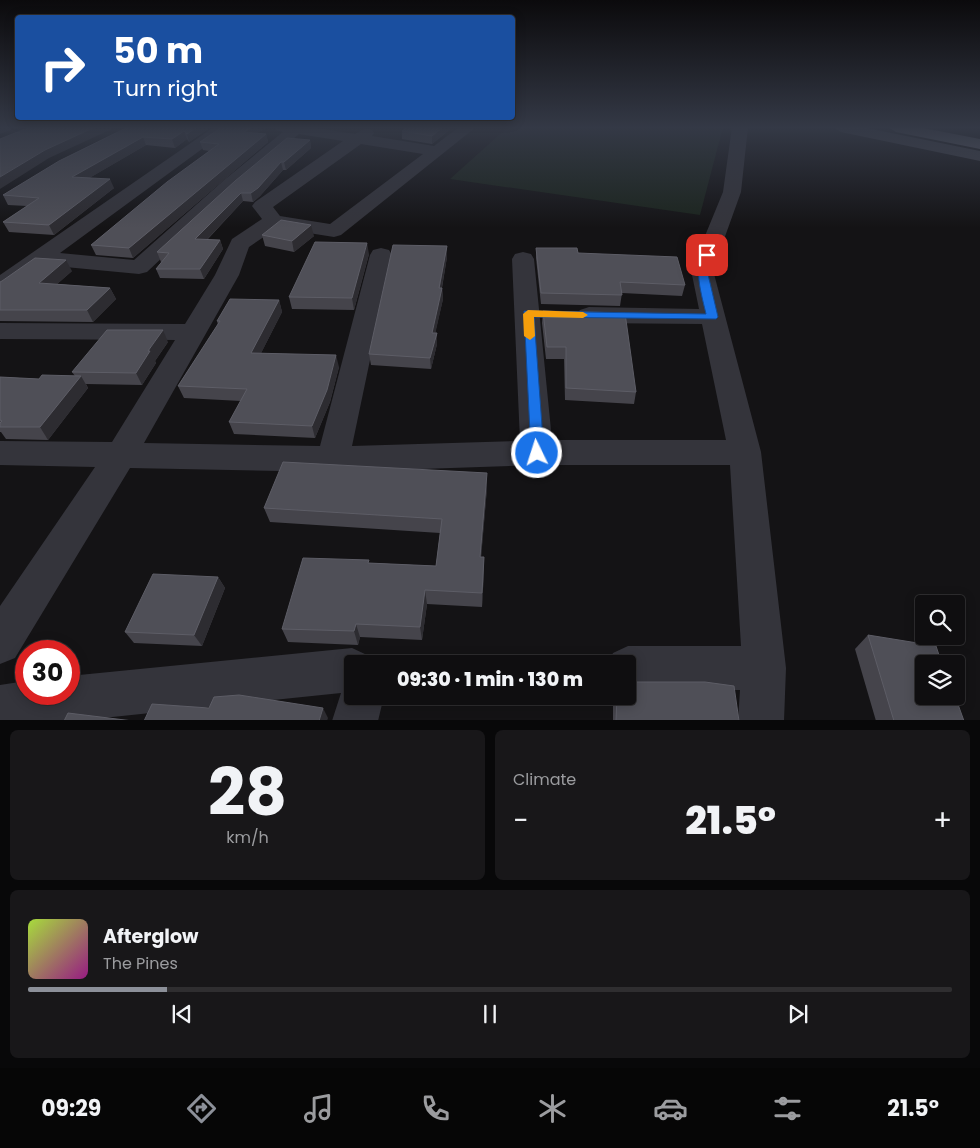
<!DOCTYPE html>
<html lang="en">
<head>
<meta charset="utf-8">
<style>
	:root { --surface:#0f0e10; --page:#181719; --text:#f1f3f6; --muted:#9b9c9f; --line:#2f2e30; --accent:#8c9099 }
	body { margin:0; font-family:Poppins,sans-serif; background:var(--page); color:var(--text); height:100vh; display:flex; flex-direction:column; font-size:19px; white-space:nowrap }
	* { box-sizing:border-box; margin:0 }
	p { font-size:16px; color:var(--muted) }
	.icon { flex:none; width:28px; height:28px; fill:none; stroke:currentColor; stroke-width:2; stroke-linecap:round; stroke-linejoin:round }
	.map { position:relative; height:720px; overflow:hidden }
	.drawer { display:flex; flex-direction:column; gap:10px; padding:10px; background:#080809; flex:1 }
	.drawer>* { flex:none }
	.guide { position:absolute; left:15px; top:15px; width:500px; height:105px; border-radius:5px; box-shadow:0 2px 12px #0003,0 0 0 1px var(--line); background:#1a4fa0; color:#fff; overflow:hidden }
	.buttons { position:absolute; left:915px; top:595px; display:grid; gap:10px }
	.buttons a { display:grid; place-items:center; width:50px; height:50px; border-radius:5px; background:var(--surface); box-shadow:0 2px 12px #0003,0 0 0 1px var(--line); font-size:25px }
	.speed { position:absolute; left:15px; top:640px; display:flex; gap:10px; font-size:25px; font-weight:700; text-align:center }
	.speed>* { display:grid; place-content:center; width:65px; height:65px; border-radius:50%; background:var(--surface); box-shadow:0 2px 12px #0003,0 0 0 1px var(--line); line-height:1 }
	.speed .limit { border:8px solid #d22; background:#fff; color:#111 }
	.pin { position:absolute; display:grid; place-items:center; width:42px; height:42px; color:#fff; margin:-21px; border-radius:10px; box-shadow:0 2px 8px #0006 }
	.me { position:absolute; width:55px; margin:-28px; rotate:356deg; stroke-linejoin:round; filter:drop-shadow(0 0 4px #0008) }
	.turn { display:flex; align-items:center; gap:18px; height:105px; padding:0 15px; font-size:22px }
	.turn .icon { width:65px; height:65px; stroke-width:2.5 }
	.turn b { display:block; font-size:35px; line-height:42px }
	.big { font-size:38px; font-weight:800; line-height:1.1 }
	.drawer .tile { flex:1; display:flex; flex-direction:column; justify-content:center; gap:8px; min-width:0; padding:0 18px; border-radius:8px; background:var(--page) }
	.drawer .dial { align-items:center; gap:0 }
	.dial b { font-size:65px; line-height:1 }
	.song { display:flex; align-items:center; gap:15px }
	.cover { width:60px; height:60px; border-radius:8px; background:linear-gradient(135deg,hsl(80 70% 55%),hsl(310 70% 35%)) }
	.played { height:5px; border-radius:2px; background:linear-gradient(90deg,var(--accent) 15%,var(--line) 15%) }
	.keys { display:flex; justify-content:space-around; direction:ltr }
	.heat { display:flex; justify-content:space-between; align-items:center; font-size:28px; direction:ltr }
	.drawer .tiles { flex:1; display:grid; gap:10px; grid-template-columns:1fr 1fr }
	.tile:last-child { grid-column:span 2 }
	.trip { position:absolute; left:344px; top:655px; width:292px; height:50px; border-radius:5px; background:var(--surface); box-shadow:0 2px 12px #0003,0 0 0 1px var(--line); font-weight:800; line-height:50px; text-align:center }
	.dock { display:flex; height:80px; justify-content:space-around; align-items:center; background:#060606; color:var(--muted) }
	.dock .icon { width:35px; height:35px }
	.dock .selected { color:var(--accent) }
	.dock b { font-size:22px; color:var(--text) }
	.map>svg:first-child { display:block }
	.green { fill:#1b241d }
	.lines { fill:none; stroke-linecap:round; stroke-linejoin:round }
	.street { fill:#34343b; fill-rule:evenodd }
	.secondary { fill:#42434b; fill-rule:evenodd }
	.highway { fill:#60626c; fill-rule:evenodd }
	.wall { fill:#45444b }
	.shaded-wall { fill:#2d2c31 }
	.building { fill:#4f4f57; stroke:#5d5d66 }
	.route { fill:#1a73e8; stroke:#114b97 }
	.slow { fill:#f59e0b }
</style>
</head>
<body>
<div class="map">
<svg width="980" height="721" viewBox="0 0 980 721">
	<rect width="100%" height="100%" fill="#141315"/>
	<polygon class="green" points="508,127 723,127 700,215 450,179"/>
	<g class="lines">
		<g class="street">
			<path d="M214,127h18l-172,126 74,7 90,-80 59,-48 -7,-2 -3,-3h37l45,7 11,-6 6,2 2,3 -2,3 62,10 25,-19h17l-135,108 -7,2 -57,-9 -28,19 -10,28 -95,168 176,3 50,-191 3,-5 8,-2 8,2 3,5 -40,191 168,-5 -8,-182 3,-5 8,-2 8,2 3,5 18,181h174l-24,-116 -113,-1 -9,-3 -4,-5 4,-5 9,-3 110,2 -8,-39 32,-78 9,-65h16l-7,65 -28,78 48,182 25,216 -2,53h-46l2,-31h-112v-26h-20l5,-11 15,-7h113l-11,-181h-193l-204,7 -203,-4 -115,190 -15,6v-58l95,-139 -95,-2v-24l112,1 63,-102 -175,-1v-16l185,1 30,-49 17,-36 30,-20 -10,-13 3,-4 88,-61 -44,-7 -63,54 -89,84 -8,2 -95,-9 -36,26 -8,2v-18zM361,144l62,10 -93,70 -50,-8 -7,-9z"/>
			<polygon points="352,648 367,655 371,664 352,664 352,696 384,696 378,721 332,721 341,693 74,721 0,721 0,685 26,681 26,694 69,694 69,676"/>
		</g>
		<polygon class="secondary" points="833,127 862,127 980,151 980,161 841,132"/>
		<polygon class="highway" points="888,127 918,127 980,139 980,149 896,132"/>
	</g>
	<g class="wall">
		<polygon points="128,127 211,127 189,142 187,139 175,148 146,145 89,178 114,188 54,235 9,232 3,222 27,206 8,205 3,195"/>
		<polygon points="222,127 267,127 257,133 266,134 268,142 133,258 96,255 91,245 209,151 203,150 200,142"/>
		<polygon points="407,127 453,127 432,144 402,139 402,131"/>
		<polygon points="310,140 311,148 286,170 283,170 260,196 253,202 243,201 207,240 220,240 223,249 204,279 160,278 156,269 162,262 161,262 157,252"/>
		<polygon points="262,235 314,236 294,252 265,246"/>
		<polygon points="447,246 447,257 442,288 443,299 435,333 437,333 437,344 431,369 371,365 369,354"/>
		<polygon points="536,248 578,253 685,285 682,296 622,293 620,306 541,304 536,258"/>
		<polygon points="369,254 354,310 292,309 289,297"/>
		<polygon points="72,271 57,284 110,288 116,299 93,322 0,321 0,282"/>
		<polygon points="279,300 282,312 261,353 339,367 330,402 315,438 234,434 229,422 241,401 184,398 178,386 218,325 217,321"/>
		<polygon points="543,311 636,392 634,404 565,400 564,359 546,359 542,323"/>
		<polygon points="168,342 155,361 156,363 142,385 86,384 88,388 48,440 6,439 1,432 0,432 0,377 39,379 75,376 72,372"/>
		<polygon points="487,488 481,557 484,557 484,571 482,607 427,604 422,640 360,637 358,645 288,642 282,629 369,563 436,566 440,533 270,522 264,508"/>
		<polygon points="218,577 225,588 202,646 134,643 125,632"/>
		<polygon points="868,635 964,721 876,721 855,649"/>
		<polygon points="632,682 739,721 613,721 613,696 628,696"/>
	</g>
	<g class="shaded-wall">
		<polygon points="0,127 18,127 0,134"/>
		<polygon points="95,127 116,127 49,158 0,189 0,177 45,150"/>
		<polygon points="197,127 211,127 189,142 187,134"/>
		<polygon points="252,127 267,127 246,140 244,132"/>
		<polygon points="443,127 453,127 432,144 432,136"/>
		<polygon points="184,131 187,139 175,148 172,139"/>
		<polygon points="266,134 268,142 133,258 129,248"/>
		<polygon points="143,137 146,145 76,186 72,177"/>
		<polygon points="310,140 311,148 286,170 284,162"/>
		<polygon points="281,162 283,170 260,196 253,202 251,193"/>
		<polygon points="110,179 114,188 54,235 49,225"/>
		<polygon points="241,193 243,201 198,249 195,239"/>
		<polygon points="311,225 314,236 294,252 292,241"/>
		<polygon points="220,240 223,249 204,279 200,269"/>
		<polygon points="367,243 369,254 354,310 352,298"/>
		<polygon points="447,246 447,257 441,292 442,288 443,299 433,344 432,333"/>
		<polygon points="66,260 72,271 46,294 39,283"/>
		<polygon points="110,288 116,299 93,322 87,310"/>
		<polygon points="279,300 282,312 255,365 251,353"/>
		<polygon points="163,330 168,342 155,361 156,363 142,385 136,373 148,351"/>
		<polygon points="437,333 437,344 431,369 430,358"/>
		<polygon points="336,355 339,367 330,402 315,438 312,426"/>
		<polygon points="81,376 88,388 48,440 40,427"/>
		<polygon points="487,473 487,488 480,571 480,557"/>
		<polygon points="484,557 484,571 482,607 482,593"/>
		<polygon points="218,577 225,588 202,646 194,635"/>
		<polygon points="425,590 427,604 422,640 420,627"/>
		<polygon points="356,624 360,637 358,645 354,631"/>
		<polygon points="323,708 328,718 327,721 319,721"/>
	</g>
	<g class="building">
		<polygon points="30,127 95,127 45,150 0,177 0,139"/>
		<polygon points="128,127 197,127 187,134 184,131 172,139 143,137 72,177 110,179 49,225 3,222 39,198 3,195 59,161"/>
		<polygon points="222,127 252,127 244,132 266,134 129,248 91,245 167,182 219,144 200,142"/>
		<polygon points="407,127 443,127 432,136 402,131"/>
		<polygon points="287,138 310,140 284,162 281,162 258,188 251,193 241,193 195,239 220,240 200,269 156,269 169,253 157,252 235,181"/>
		<polygon points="281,220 311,225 292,241 262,235"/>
		<polygon points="315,242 367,243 352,298 289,297"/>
		<polygon points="393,245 447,246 439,288 442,288 432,333 437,333 430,358 369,354"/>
		<polygon points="536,248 577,248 578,253 677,257 685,285 620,282 622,295 541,293"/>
		<polygon points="35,258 66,260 39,283 110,288 87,310 0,310 0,282 2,281"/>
		<polygon points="230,299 279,300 251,353 336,355 327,390 312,426 229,422 247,389 178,386 220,321 217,321"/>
		<polygon points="543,311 625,313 636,392 566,388 566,347 547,347"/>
		<polygon points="107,330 163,330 148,351 150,351 136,373 72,372"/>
		<polygon points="42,375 81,376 40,427 0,427 0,423 2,421 0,420 0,377 39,379"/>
		<polygon points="283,462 487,473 480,557 484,557 482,593 425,590 420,627 356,624 354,631 282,629 303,558 369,560 368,563 436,566 442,519 264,508"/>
		<polygon points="153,574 218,577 194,635 125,632"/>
		<polygon points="868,635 936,646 942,664 924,664 924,696 955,696 964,721 894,721"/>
		<polygon points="628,670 630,671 632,682 705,682 734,686 739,721 616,721 617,696 628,696"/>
		<polygon points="239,695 323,708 319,721 144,721 152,704 209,708 214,697"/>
		<polygon points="68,713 133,721 64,721"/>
	</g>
	<linearGradient id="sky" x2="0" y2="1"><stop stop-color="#0b0a0c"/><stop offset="0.56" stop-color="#343946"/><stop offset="1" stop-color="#343946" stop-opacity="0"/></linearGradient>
	<rect width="980" height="228" fill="url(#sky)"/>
	<path class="route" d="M707,252l5,3 -5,15 11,47 -2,2 -182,-2 10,136 -2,4h-9l-2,-4 -7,-142 182,3c-3,-14 -16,-55 1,-62z"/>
	<polygon class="slow" points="528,310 583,312 588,315 583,318 534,317 535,336 530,340 524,336 523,314"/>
</svg>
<div class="buttons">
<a><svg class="icon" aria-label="search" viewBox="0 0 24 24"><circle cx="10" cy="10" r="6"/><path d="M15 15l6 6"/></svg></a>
<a><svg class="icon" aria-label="layers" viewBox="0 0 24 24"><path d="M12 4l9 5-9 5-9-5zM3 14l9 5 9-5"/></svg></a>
</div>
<div class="speed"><div class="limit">30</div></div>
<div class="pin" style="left:707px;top:255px;background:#d93025"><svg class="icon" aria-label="arrive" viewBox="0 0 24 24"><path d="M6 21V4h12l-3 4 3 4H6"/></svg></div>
<svg class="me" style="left:537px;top:453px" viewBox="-20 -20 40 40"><circle r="17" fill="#1a73e8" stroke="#fff" stroke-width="3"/><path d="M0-11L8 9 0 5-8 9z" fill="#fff"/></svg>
<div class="trip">09:30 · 1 min · 130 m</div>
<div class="guide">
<div class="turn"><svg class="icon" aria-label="right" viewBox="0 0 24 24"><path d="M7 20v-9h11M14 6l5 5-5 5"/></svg><div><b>50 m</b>Turn right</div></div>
</div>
</div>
<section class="drawer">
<div class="tiles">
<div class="tile dial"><b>28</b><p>km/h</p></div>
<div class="tile"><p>Climate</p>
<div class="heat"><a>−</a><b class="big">21.5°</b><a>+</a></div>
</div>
<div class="tile">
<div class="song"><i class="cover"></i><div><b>Afterglow</b><p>The Pines</p></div></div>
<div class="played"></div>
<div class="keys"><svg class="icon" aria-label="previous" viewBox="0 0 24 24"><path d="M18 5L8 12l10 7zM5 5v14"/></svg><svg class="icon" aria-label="pause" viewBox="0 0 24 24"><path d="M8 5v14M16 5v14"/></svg><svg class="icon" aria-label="next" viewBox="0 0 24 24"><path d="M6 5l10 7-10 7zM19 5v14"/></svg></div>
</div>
</div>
</section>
<nav class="dock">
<b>09:29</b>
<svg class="icon selected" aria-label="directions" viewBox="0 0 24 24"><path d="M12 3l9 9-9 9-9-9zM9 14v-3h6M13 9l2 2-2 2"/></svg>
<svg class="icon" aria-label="music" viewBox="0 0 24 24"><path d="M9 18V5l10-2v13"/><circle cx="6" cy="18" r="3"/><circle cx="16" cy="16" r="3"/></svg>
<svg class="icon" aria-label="phone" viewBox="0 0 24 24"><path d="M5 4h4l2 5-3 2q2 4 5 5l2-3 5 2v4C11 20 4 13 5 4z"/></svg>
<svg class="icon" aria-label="climate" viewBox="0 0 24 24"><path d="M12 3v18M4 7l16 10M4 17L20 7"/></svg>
<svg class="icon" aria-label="car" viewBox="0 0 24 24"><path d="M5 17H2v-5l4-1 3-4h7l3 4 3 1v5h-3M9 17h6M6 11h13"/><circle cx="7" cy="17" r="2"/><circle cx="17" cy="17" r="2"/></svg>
<svg class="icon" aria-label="filters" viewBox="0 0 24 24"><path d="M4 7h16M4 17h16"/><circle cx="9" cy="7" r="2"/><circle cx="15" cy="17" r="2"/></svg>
<b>21.5°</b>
</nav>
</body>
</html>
